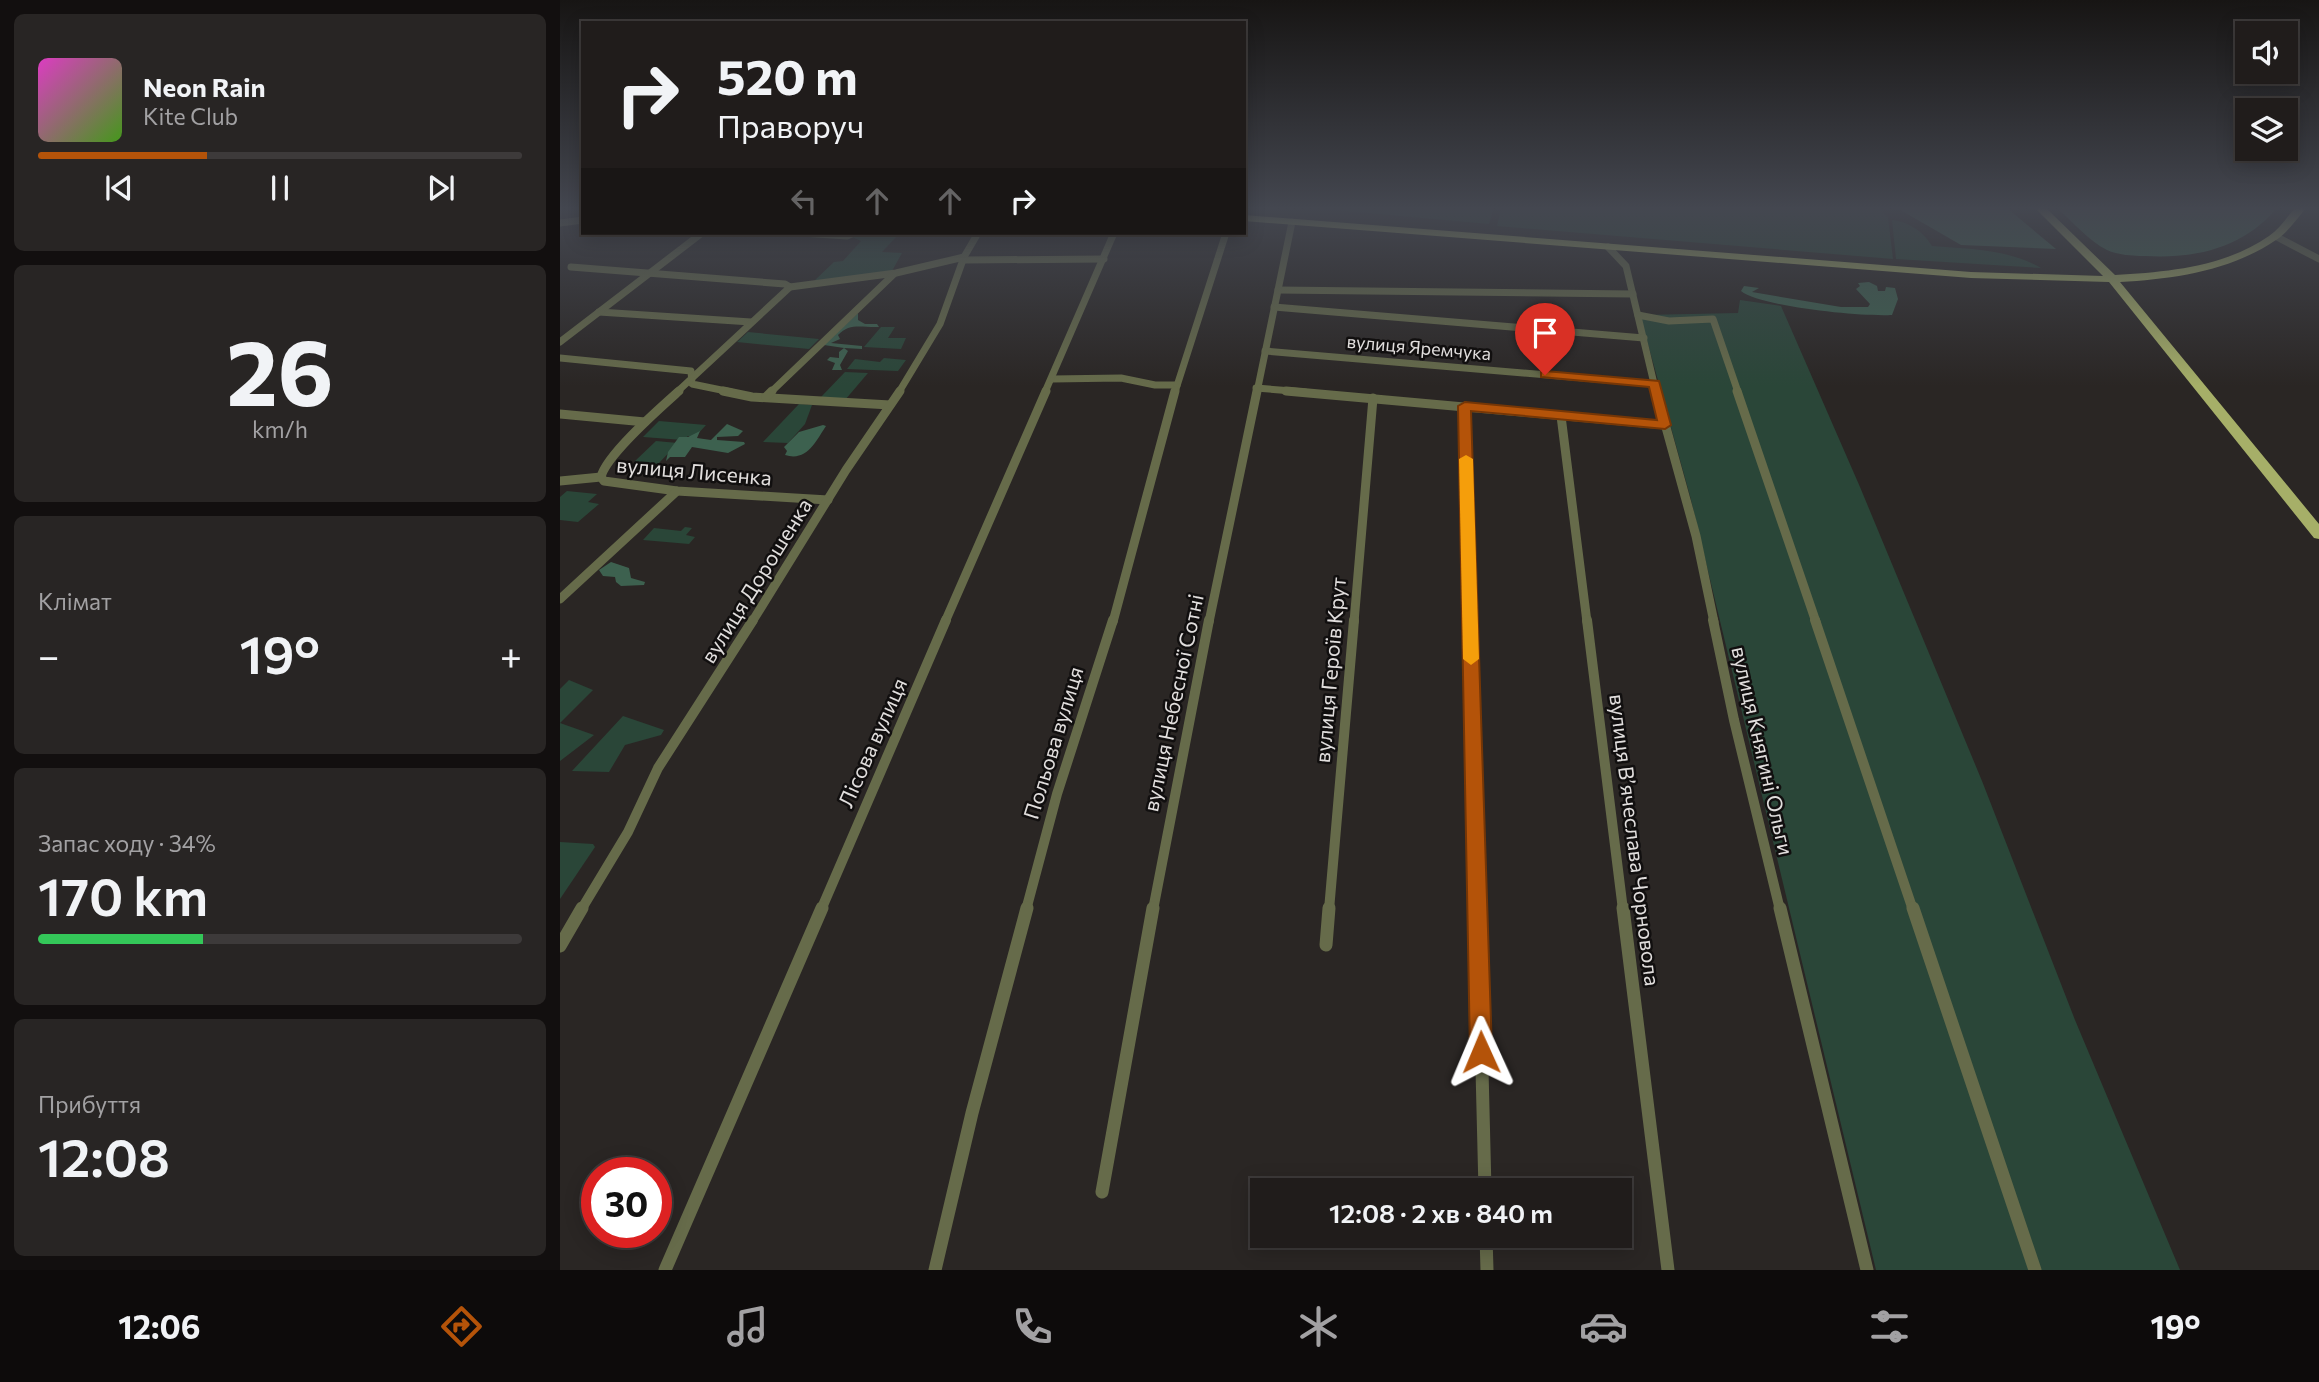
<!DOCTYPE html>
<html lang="uk">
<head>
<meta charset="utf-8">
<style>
	:root { --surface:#201c1b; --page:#282524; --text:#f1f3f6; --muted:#a2a1a3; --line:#3d3a3a; --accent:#b45309 }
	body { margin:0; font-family:Commissioner,sans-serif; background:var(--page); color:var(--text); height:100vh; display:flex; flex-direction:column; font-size:26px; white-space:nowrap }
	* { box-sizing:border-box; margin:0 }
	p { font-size:23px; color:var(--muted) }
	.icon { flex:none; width:38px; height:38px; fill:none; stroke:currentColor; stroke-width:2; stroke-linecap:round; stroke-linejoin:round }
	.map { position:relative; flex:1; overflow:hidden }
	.drawer { display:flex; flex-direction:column; gap:14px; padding:14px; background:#120f0f; width:560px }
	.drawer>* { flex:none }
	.guide { position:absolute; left:21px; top:21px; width:665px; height:214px; border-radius:0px; box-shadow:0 4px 18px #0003,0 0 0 2px var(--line); background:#201c1b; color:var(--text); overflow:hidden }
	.tools { position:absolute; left:1675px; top:21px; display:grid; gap:14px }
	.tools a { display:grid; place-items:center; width:63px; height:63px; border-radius:0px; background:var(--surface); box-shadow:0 4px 18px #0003,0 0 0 2px var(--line); font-size:35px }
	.speed { position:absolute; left:21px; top:1157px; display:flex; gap:14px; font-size:35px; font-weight:700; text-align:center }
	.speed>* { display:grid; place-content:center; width:91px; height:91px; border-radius:50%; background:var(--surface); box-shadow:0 4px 18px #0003,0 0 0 2px var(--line); line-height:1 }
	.speed .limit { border:10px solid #d22; background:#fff; color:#111 }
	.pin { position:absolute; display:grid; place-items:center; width:60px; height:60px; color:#fff; margin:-72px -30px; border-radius:50% 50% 50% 0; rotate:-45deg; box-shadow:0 0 7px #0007 }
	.pin .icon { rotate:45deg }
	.me { position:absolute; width:77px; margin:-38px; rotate:359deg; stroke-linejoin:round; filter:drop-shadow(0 0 5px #0008) }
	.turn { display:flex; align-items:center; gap:24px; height:147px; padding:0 21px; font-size:32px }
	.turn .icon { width:91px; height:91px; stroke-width:2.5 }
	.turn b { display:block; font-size:49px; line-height:60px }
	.lanes { display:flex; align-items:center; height:66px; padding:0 21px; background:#0003; justify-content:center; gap:35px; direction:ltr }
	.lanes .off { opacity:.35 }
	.big { font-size:52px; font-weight:600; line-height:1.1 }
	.drawer .widget { flex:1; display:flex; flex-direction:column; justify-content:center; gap:10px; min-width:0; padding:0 24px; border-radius:10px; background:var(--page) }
	.drawer .dial { align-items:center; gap:0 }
	.dial b { font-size:91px; line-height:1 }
	.song { display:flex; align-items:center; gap:21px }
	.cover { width:84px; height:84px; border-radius:10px; background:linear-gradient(135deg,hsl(310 70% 55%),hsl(100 70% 35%)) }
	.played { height:7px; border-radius:4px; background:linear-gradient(90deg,var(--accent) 35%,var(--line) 35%) }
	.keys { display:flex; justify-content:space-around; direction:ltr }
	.heat { display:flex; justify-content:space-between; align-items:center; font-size:38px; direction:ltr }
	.charge { height:10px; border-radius:5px; background:linear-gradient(90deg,#34c759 34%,var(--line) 0) }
	.trip { position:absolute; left:690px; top:1178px; width:382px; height:70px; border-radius:0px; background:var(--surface); box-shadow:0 4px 18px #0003,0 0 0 2px var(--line); font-weight:600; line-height:70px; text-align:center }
	.tab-bar { display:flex; height:112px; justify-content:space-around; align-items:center; background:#0d0b0b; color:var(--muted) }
	.tab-bar .icon { width:49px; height:49px }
	.tab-bar .on { color:var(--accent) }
	.tab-bar b { font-size:32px; color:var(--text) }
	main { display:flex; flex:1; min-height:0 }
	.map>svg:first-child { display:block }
	.green { fill:#2a4638 }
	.forest { fill:#3d614f }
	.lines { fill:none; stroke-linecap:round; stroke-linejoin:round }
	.street-far3 { stroke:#666b4a; stroke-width:7 }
	.street-far2 { stroke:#666b4a; stroke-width:9 }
	.street-far1 { stroke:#666b4a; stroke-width:10 }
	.street { stroke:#666b4a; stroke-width:13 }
	.primary { fill:#a6af68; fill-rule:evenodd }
	.route { fill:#b45309; stroke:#753606; stroke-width:2 }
	.slow { fill:#f59e0b }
	.labels { text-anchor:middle; stroke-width:5; stroke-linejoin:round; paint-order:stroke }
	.far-street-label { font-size:18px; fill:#e1dedd; stroke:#110f0f }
	.street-label { font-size:21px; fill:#e1dedd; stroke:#110f0f }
</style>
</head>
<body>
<main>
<section class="drawer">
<div class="widget">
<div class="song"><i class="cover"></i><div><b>Neon Rain</b><p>Kite Club</p></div></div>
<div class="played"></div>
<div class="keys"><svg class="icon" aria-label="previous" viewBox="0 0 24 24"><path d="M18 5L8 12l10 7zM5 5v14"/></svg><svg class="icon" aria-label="pause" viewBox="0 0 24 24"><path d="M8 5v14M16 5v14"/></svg><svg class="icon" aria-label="next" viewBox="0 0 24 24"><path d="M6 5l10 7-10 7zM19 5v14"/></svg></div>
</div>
<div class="widget dial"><b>26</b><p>km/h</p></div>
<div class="widget"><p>Клімат</p>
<div class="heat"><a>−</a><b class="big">19°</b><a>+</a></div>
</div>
<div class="widget"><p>Запас ходу · 34%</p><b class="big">170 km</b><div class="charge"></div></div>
<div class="widget"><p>Прибуття</p><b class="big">12:08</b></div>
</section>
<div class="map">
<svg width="1759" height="1270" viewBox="0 0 1759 1270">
	<rect width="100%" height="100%" fill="#2a2624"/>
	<g class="green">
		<polygon points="752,208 934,208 929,224"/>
		<polygon points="941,208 1323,208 1325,210 1322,212 1328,217 1333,259 937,226"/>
		<path d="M1332,220c17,2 31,11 40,26 38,3 76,3 109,22l-145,-9z"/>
		<polygon points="296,233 338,235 322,252 342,253 332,271 253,282 274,262 283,261 301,241 290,236"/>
		<polygon points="1180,300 1221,306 1300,487 1422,781 1515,1020 1620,1270 1316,1270 1130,496 1081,319 1083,315 1178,313"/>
		<polygon points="321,327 335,327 328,338 346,338 341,349 304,347"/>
		<polygon points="188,332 259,339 249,349 177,342"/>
		<polygon points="324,358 346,360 338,371 287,369 295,359 320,362"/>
		<polygon points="285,372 308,373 285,400 261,397"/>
		<polygon points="239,404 252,405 245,424 228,443 203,442"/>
		<polygon points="99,421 146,425 135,437 128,436 123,440 83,437"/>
		<polygon points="96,441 118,443 98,464 74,462"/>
		<polygon points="7,491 37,494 28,502 39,504 18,522 0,520 0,497"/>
		<polygon points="125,527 132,528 126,535 135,537 129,544 83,540 94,528 121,531"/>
		<polygon points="9,680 33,690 0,723 34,735 0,761 0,689"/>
		<polygon points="63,716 104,730 101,735 65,745 49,772 12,771"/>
		<polygon points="0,842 33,844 35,847 0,899"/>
	</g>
	<g class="forest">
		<polygon points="1337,208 1447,208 1496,249 1401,245"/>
		<path d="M1497,208h220c-34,40 -81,51 -132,48 -11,0 -28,-1 -38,-6 -18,-9 -35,-29 -50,-42z"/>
		<path d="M1309,282l8,4 1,5h7l1,-4 9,1 3,11 -6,16c-29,2 -131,-8 -151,-24l3,-5 15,2 -7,4 89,15h27l2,-3 -14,-15 4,-3 -2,-3z"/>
		<path d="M298,313v7l7,4h12l2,3c-16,1 -29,-5 -41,8l2,4 -9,4 31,3v3l-18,-1 4,3 -8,14 2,5h-10l3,-7 -8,-3 3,-3 9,1v-6l5,-4 -20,-3z"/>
		<polygon points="167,424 183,431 178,436 157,437 157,440 184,442 185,444 168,453 132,447 125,457 110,457 106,461 108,452 119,437 128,437 140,431 137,438 151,440"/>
		<path d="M263,425l3,1c-10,15 -19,36 -41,29l2,-4 -3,-4 15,-15z"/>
		<polygon points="51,562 69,568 71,578 85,582 84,585 61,586 56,582 55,577 43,576 39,570"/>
	</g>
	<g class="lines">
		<g class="street-far3">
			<polyline points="0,223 23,220"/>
			<polyline points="241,233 287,236 294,233"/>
			<polyline points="1715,236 1759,259"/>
			<polyline points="1048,247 1066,266 1096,392"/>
			<polyline points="404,260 544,259"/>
			<polyline points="11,267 225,284 230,287 336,273 404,257"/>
			<polyline points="718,290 1073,294"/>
			<polyline points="714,307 1084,338"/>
			<polyline points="39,312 191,322"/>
			<polyline points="1078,315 1109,321 1153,319 1178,392"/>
			<polyline points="0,342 142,233"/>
			<polyline points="705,351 1094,384"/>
			<polyline points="0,358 131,371 132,384 171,392"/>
			<polyline points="492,379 561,378 595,385 617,385"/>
			<polyline points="696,388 745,392"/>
			<polyline points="117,392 230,287"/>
			<polyline points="211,392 334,274"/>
			<polyline points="339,392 380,324 404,257 418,233"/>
			<polyline points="485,392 554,233"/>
			<polyline points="615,392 666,233"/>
			<polyline points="697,392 732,222"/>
		</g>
		<g class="street-far2">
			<polyline points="163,391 192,397 330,405"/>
			<polyline points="726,391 1105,425"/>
			<polyline points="1096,391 1136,536 1154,622"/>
			<polyline points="1177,391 1256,622"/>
			<polyline points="206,397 212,391"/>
			<polyline points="905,406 911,622"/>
			<polyline points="0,414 85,422"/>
			<polyline points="1001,416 1027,622"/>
			<path d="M41,477c5,-22 59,-69 78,-86"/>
			<polyline points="0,481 41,477 44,481 117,491 268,500"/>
			<polyline points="0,599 117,491"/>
			<polyline points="192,622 286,470 340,391"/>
			<polyline points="385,622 486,391"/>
			<polyline points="553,622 615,391"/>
			<polyline points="649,622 697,391"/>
			<polyline points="794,622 813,398"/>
		</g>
		<g class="street-far1">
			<polyline points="910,620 918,910"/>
			<polyline points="1027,620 1063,910"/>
			<polyline points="1153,620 1174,720 1220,910"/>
			<polyline points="1255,620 1353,910"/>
			<polyline points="21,910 68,832 98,768 193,620"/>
			<polyline points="261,910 386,620"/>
			<polyline points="466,910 497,794 553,620"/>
			<polyline points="593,910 649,620"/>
			<polyline points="769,910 794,620"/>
		</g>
		<g class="street">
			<polyline points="918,908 925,1190"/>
			<polyline points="1063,908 1108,1270"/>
			<polyline points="1220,908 1307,1270"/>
			<polyline points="1353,908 1475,1270"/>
			<polyline points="766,945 769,908"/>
			<polyline points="0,946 22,908"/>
			<polyline points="542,1192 593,908"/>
			<polyline points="926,1236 927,1270"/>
			<polyline points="105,1270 262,908"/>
			<polyline points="375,1270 412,1113 467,908"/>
		</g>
		<path class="primary" d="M1475,208h11l69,67c53,-3 109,-8 154,-39 10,-7 18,-19 26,-28h11c-9,11 -19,25 -30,32 -46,31 -102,39 -156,42l199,242v15l-5,-1 -205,-256 -138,-4 -727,-57v-6l727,57 132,4z"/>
	</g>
	<linearGradient id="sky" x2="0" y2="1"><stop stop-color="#171514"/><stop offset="0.54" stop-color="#444750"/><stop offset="1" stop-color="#444750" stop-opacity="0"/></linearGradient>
	<rect width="1759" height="386" fill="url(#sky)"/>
	<polygon class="route" points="985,371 1099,381 1111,425 1105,429 911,411 932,1052 929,1059 921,1063 914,1059 910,1052 898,406 905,402 1097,420 1089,387 981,377 981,372"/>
	<polygon class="slow" points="906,455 913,459 919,659 911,665 903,659 899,459"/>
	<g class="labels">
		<g class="far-street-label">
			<text transform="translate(859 348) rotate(5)" y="6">вулиця Яремчука</text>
		</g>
		<g class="street-label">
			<text transform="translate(134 472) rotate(5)" y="7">вулиця Лисенка</text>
			<text transform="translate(197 581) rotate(-58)" y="7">вулиця Дорошенка</text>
			<text transform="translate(771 670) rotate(-85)" y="7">вулиця Героїв Крут</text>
			<text transform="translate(614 703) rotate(-78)" y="7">вулиця Небесної Сотні</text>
			<text transform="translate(313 743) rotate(-66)" y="7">Лісова вулиця</text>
			<text transform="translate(494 743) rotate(-73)" y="7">Польова вулиця</text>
			<text transform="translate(1202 751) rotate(77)" y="7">вулиця Княгині Ольги</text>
			<text transform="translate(1074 840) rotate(83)" y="7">вулиця Вʼячеслава Чорновола</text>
		</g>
	</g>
</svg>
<div class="tools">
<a><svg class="icon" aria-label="sound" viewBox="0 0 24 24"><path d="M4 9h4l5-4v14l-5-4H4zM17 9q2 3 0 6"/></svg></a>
<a><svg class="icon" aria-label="layers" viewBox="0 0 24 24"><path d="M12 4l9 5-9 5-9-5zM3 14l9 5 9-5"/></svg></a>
</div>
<div class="speed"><div class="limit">30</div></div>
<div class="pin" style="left:985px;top:375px;background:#d93025"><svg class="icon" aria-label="arrive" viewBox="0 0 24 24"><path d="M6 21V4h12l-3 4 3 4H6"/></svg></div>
<svg class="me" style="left:921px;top:1052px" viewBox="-20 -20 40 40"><path d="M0-17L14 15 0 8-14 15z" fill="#b45309" stroke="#fff" stroke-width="4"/></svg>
<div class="trip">12:08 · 2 хв · 840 m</div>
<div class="guide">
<div class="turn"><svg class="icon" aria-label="right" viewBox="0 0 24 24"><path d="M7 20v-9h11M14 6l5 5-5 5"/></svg><div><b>520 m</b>Праворуч</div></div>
<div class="lanes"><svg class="icon off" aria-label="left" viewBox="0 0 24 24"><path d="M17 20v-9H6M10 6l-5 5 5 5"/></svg><svg class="icon off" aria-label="ahead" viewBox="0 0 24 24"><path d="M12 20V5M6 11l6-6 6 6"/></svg><svg class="icon off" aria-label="ahead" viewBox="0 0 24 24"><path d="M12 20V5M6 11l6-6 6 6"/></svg><svg class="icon" aria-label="right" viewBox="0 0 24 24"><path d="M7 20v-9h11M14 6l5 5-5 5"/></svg></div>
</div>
</div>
</main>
<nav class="tab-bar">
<b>12:06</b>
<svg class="icon on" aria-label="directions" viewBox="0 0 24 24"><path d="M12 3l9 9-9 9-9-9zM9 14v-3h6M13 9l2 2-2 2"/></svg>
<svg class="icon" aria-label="music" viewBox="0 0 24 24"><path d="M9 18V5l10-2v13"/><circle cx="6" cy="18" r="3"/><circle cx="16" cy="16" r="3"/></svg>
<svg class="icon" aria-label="phone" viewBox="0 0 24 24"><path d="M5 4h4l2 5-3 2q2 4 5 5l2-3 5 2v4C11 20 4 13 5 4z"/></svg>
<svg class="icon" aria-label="climate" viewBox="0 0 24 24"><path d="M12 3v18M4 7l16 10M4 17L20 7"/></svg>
<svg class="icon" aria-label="car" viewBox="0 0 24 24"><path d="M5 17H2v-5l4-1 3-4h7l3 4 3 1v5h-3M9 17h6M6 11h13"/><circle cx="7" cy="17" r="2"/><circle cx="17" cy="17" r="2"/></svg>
<svg class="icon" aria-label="filters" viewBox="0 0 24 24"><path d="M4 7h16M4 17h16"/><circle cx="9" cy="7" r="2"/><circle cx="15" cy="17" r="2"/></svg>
<b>19°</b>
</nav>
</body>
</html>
